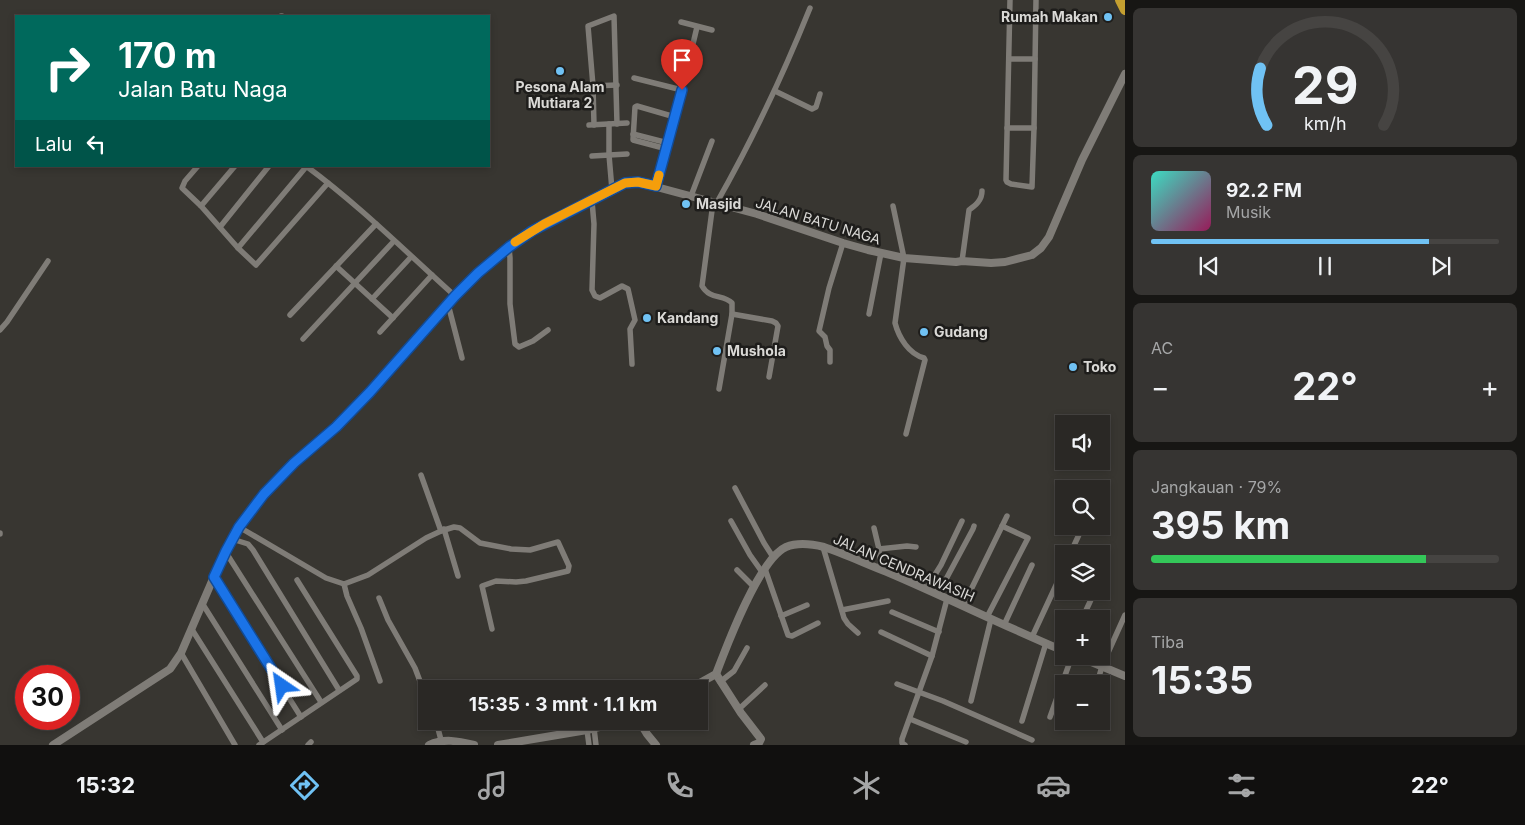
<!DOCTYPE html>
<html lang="id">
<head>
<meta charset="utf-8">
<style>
	:root { --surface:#2a2825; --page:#363432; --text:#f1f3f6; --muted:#a5a6a7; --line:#464442; --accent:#70c2f4 }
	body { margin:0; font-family:Inter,sans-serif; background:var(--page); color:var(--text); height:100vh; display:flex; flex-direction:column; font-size:19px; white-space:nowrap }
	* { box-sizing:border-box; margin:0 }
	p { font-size:16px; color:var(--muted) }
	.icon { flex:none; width:28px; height:28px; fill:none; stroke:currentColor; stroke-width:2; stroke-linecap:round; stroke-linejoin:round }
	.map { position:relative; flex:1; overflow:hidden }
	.side { display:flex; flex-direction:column; gap:8px; padding:8px; background:#171614; width:400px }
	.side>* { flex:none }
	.hud { position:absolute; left:15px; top:15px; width:475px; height:152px; border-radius:0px; box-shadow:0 2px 8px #0003,0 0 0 1px var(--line); background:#00695c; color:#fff; overflow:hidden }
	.buttons { position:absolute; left:1055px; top:415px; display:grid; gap:10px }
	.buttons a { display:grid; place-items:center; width:55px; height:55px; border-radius:0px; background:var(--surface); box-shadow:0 2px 8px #0003,0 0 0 1px var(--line); font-size:25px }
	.speed { position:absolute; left:15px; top:665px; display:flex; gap:10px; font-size:25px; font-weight:700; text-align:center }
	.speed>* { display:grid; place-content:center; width:65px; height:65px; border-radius:50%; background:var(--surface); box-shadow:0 2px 8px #0003,0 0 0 1px var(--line); line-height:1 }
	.speed .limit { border:8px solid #d22; background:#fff; color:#111 }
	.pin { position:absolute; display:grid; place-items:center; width:42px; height:42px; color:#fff; margin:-51px -21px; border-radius:50% 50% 50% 0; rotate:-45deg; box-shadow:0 0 5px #0007 }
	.pin .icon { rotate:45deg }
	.me { position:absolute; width:55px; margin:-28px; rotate:328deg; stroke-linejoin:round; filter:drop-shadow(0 0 4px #0008) }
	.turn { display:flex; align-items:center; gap:18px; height:105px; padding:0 20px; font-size:22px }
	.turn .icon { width:65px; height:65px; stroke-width:2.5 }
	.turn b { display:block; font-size:35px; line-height:42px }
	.then { display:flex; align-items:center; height:48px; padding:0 20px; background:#0003; gap:10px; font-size:19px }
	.big { font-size:38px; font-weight:700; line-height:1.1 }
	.side .card { flex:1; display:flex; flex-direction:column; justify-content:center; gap:8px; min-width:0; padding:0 18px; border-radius:8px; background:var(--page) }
	.side .dial { align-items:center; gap:0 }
	.dial svg { height:130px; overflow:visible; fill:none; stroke:var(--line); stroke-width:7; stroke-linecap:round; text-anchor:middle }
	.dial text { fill:var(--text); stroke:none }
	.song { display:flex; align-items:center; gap:15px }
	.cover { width:60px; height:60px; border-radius:8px; background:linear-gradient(135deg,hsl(170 70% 55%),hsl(330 70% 35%)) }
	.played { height:5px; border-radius:2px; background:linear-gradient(90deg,var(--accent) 80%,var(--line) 80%) }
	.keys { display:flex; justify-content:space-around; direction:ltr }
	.heat { display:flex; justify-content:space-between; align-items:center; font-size:28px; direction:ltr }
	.charge { height:8px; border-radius:4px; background:linear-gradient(90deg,#34c759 79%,var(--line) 0) }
	.trip { position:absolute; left:418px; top:680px; width:290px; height:50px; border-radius:0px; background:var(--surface); box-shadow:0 2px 8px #0003,0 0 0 1px var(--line); font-weight:700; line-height:50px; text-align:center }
	.tab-bar { display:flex; height:80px; justify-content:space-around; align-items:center; background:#11100f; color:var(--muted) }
	.tab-bar .icon { width:35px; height:35px }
	.tab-bar .active { color:var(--accent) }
	.tab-bar b { font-size:22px; color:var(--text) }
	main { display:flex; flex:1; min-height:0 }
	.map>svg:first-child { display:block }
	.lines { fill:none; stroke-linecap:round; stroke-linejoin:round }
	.minor { stroke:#7f7c77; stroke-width:5.5 }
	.tertiary { stroke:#7f7c77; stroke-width:8 }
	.trunk { stroke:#c49f30; stroke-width:10 }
	.route-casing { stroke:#114b97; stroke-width:12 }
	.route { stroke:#1a73e8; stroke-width:9 }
	.slow { stroke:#f59e0b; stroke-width:9 }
	.poi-dot { fill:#70c2f4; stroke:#1e1d1b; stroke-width:2 }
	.labels { text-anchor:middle; stroke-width:5; stroke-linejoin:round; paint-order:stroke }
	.poi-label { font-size:14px; font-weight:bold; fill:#dad9d6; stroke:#1e1d1b; text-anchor:start }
	.street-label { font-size:14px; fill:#dad9d6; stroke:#1e1d1b }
</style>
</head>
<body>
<main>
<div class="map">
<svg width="1125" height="745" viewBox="0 0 1125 745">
	<rect width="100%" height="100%" fill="#383631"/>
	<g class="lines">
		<g class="minor">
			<polyline points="1010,0 1006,180 1007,182 1011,184 1032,187 1034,128 1036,0"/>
			<polyline points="281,16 282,16"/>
			<polyline points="681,22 712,30"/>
			<polyline points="669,59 689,63"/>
			<polyline points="1009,59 1035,59"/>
			<polyline points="634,78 682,90"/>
			<polyline points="593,86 617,85"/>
			<polyline points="775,91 812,109 816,107 820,94"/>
			<polyline points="609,124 609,155 612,190"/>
			<polyline points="589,125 627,123"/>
			<polyline points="594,125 593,86 588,26 614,16 617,124"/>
			<polyline points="1007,128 1034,128"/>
			<polyline points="633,134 668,143"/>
			<polyline points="667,149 633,140 635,107 637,106 675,117"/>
			<polyline points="592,156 627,154"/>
			<polyline points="198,166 185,181 182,188 201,206 238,248 306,167"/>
			<path d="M306,166c53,39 100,86 149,130"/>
			<polyline points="656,186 682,90 697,27"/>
			<polyline points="691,196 712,141"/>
			<polyline points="592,201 594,224 592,290 595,296 600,298 622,286 628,289 635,320 630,329 632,364"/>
			<path d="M713,203l-11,83c8,14 21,8 30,17v11l-13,75"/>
			<path d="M716,204c36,-63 67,-129 94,-196"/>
			<polyline points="201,206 235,166"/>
			<path d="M893,206l11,52 -9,65c4,15 14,31 29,35l1,2 -19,74"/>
			<polyline points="220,227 269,166"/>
			<polyline points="509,247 510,258 510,304 515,344 519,347 533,341 548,330"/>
			<polyline points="238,248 256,265 328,183"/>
			<path d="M962,261l7,-51c7,-5 13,-10 13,-19"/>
			<polyline points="336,266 393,318"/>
			<polyline points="372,299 411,257"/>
			<polyline points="448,304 462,358"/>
			<polyline points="732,314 772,321 776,323 778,326 769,377"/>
			<polyline points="869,314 881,253"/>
			<polyline points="290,315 376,224"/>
			<polyline points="0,330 7,322 48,261"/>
			<polyline points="380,332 432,275"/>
			<polyline points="303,339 394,241"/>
			<polyline points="830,362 830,350 827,346 825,337 819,331 829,288 843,243"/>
			<polyline points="421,475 441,531"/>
			<polyline points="735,488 764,543 773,557"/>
			<polyline points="731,521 750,555 762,572"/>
			<polyline points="239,527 326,578 344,584 368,575 426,538 441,531 454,527 460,528 480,543 511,549 530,550 558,542 569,566 568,571 526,581 516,582 496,581 482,586 492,629"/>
			<polyline points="874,528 879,549 881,570"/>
			<polyline points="444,529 458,576"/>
			<polyline points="0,534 0,533"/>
			<polyline points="232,539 248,544 253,550 339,690"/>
			<polyline points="823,547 844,618 848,624 858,633"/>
			<polyline points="879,549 907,546 916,547"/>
			<polyline points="225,551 321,702"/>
			<polyline points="1070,554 1083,526"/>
			<polyline points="765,569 788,635 792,636 818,623"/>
			<polyline points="737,570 754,587"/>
			<polyline points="213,577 301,717"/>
			<polyline points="1101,577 1106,566"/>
			<polyline points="344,584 347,596 361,628 380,681"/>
			<polyline points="926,589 941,565 962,521"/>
			<polyline points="938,594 973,529 974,526"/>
			<polyline points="379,598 388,620 415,668 426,697"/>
			<polyline points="202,603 282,730"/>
			<polyline points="963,606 1007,516"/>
			<polyline points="842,610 888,601"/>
			<polyline points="892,612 939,632"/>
			<polyline points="781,616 807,605"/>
			<polyline points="987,617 1028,538 1002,526"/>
			<polyline points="1082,619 1095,591"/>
			<polyline points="1004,625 1032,565"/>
			<polyline points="191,628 263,742"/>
			<polyline points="881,632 932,656"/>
			<polyline points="1032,637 1064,568"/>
			<polyline points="181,653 235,745"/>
			<polyline points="720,682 734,671 747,648"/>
			<polyline points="897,684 943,701 1032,740"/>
			<polyline points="1097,684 1102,666 1125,615"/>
			<polyline points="971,701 991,619"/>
			<polyline points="739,709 765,685"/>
			<polyline points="1050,717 1072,656"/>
			<polyline points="910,719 966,742"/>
			<polyline points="436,721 441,740"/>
			<polyline points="1022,721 1046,643"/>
			<polyline points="594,728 596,745"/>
			<polyline points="587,730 589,745"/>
			<polyline points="259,745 357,679 357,676 297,580"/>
			<polyline points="308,745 311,742"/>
			<polyline points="905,745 902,743 902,739 932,656 947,599"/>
		</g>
		<g class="tertiary">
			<polyline points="1077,656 1125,676"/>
			<polyline points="716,674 741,713 761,739 759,743 754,745"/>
			<path d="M689,689l27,-15c11,-29 43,-115 70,-127 12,-5 26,-3 38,0 21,7 42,17 63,25 59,25 117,54 177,79"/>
			<polyline points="639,721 647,734 656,745"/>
			<polyline points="53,745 170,669 181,653 225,551 239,527 274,483 304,454 336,427 370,392 455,296 498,255 515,243 544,224 621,185 628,182 638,182 757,214 843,243 868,250 904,258 956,262 962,261 991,263 1005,262 1032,255 1041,248 1049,237 1082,160 1125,74"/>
			<path d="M429,745c15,-7 29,-4 45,0"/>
			<polyline points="498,745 587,730 611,724 619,721"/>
		</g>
		<polyline class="trunk" points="1120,0 1125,10"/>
	</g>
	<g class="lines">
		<g class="route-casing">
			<polyline id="route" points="282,686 214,577 226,551 239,527 264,494 294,463 336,427 370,392 455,296 478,273 509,247 532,231 625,183 638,182 656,186 682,90"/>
		</g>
		<use href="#route" class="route"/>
		<polyline class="slow" points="515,242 544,224 625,183 638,182 656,186 659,175"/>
	</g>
	<g class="poi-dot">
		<circle cx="1108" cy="17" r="5"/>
		<circle cx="560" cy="71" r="5"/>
		<circle cx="686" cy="204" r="5"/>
		<circle cx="647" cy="318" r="5"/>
		<circle cx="924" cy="332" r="5"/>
		<circle cx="717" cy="351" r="5"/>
		<circle cx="1073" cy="367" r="5"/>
	</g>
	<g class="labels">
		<g class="poi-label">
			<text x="1098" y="22" text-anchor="end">Rumah Makan</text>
			<text x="560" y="92" text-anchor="middle">Pesona Alam<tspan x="560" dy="16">Mutiara 2</tspan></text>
			<text x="696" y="209">Masjid</text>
			<text x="657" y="323">Kandang</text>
			<text x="934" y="337">Gudang</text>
			<text x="727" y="356">Mushola</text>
			<text x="1083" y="372">Toko</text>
		</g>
		<g class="street-label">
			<text transform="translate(818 221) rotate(17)" y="5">JALAN BATU NAGA</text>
			<text transform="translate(904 568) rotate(23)" y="5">JALAN CENDRAWASIH</text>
		</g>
	</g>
</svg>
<div class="buttons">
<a><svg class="icon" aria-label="sound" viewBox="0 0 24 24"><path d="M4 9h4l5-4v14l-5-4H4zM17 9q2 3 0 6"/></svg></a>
<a><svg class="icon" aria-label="search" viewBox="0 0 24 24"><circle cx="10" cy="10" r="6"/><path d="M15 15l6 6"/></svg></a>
<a><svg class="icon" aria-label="layers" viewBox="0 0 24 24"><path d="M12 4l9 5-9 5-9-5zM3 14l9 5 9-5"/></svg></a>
<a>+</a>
<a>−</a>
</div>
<div class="speed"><div class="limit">30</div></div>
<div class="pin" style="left:682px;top:90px;background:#d93025"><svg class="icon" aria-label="arrive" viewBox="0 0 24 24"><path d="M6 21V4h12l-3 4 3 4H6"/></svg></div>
<svg class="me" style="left:282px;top:686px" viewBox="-20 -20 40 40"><path d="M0-17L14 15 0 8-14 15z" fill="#1a73e8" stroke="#fff" stroke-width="4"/></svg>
<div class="trip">15:35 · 3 mnt · 1.1 km</div>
<div class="hud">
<div class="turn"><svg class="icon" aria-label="right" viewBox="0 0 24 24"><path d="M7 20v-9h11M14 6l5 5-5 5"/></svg><div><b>170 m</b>Jalan Batu Naga</div></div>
<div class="then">Lalu<svg class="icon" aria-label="left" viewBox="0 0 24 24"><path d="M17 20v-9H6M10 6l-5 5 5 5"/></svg></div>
</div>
</div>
<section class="side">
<div class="card dial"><svg viewBox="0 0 100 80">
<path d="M14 69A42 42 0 1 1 86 69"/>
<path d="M14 69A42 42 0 0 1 10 34" stroke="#70c2f4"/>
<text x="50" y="56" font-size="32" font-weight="700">29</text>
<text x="50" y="72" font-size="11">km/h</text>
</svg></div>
<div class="card">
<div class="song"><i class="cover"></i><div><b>92.2 FM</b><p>Musik</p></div></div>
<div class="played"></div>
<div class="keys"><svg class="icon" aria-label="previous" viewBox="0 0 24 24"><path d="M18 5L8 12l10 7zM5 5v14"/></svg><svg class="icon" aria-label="pause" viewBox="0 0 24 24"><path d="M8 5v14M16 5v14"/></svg><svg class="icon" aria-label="next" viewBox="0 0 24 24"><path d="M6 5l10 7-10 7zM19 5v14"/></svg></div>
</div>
<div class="card"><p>AC</p>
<div class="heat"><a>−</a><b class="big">22°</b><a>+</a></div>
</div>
<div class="card"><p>Jangkauan · 79%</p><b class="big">395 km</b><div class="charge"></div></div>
<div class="card"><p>Tiba</p><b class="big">15:35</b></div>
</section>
</main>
<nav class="tab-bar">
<b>15:32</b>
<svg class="icon active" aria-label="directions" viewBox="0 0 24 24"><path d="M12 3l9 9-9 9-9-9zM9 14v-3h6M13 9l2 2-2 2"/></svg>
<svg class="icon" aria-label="music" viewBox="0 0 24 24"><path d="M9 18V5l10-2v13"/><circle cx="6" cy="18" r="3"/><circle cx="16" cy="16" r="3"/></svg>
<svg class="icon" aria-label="phone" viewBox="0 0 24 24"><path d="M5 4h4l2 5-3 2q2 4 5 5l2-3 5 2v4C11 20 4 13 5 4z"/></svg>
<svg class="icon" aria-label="climate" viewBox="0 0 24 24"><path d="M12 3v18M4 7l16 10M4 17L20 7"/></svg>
<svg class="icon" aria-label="car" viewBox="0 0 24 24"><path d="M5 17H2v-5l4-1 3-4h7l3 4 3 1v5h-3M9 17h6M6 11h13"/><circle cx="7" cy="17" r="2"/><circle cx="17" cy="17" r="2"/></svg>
<svg class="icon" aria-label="filters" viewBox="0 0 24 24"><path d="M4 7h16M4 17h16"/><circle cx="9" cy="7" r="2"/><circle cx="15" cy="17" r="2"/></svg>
<b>22°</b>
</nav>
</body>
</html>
